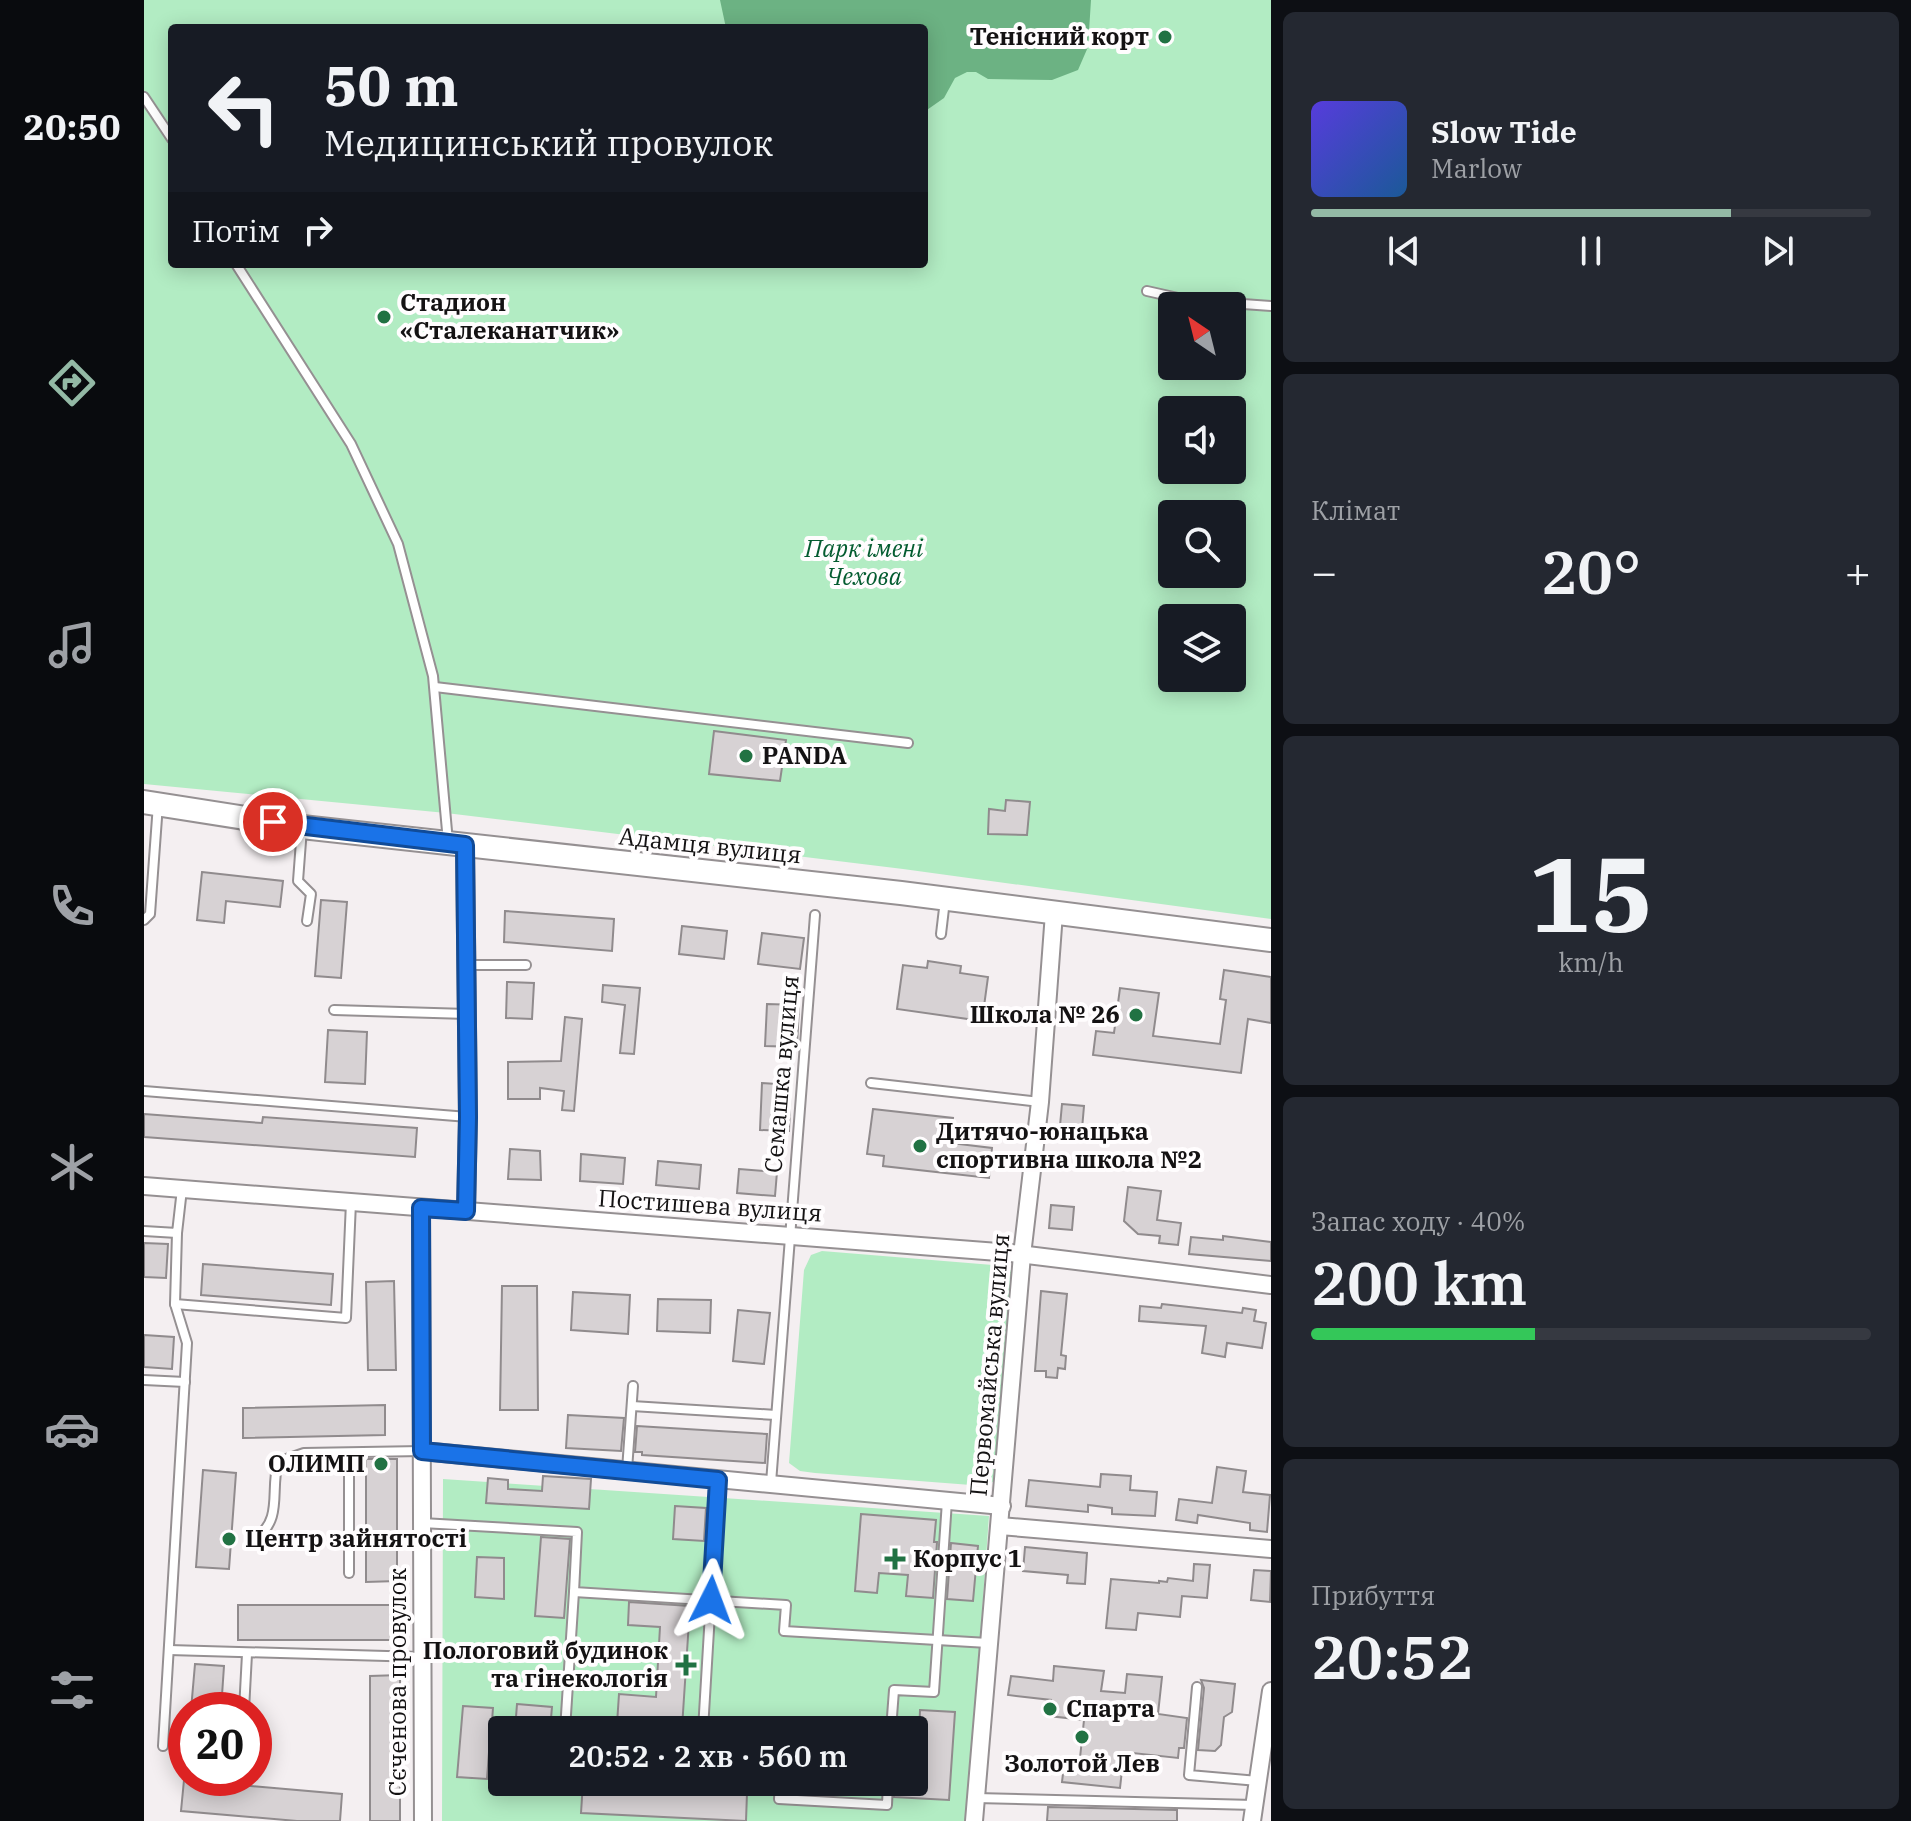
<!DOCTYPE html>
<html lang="uk">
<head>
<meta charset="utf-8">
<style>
	:root { --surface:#171b24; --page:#242831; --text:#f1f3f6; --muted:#9ea1a6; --line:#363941; --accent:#93b9a5 }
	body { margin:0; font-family:"IBM Plex Serif",serif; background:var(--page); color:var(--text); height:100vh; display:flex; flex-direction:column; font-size:30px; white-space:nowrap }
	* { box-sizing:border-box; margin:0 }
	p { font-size:26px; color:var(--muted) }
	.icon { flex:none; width:44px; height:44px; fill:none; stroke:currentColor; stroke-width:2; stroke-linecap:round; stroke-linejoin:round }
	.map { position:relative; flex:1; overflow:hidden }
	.panel { display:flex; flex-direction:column; gap:12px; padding:12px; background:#0d0f14; width:640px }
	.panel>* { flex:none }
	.top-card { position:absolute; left:24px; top:24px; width:760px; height:244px; border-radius:8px; box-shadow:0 4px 20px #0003; background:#171b24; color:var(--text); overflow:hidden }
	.needle { width:52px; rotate:325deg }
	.buttons { position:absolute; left:1014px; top:292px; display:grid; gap:16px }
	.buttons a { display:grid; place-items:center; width:88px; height:88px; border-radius:8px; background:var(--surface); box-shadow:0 4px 20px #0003; font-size:40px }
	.speed { position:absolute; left:24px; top:1692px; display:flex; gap:16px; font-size:40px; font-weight:700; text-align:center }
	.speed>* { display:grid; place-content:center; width:104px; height:104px; border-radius:50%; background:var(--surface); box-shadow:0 4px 20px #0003; line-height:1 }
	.speed .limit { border:12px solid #d22; background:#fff; color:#111 }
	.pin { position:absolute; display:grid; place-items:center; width:68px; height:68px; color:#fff; margin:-34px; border:4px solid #fff; border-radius:50%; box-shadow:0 2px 8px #0007 }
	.me { position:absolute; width:88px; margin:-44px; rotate:3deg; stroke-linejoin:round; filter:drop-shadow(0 0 6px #0008) }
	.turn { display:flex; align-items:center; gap:28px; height:168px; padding:0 24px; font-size:36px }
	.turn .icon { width:104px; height:104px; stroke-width:2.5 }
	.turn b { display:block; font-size:56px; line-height:68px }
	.then { display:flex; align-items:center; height:76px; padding:0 24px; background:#0003; gap:16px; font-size:30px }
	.big { font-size:60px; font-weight:600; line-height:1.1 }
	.panel .card { flex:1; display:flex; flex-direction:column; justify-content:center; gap:12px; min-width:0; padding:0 28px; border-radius:12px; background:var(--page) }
	.panel .dial { align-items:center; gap:0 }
	.dial b { font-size:104px; line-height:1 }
	.song { display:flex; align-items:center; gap:24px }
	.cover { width:96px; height:96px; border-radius:12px; background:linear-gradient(135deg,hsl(250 70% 55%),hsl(210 70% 35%)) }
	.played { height:8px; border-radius:4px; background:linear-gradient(90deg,var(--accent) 75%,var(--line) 75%) }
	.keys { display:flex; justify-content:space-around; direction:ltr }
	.heat { display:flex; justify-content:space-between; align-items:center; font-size:44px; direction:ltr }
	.charge { height:12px; border-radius:6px; background:linear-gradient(90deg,#34c759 40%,var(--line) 0) }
	.trip { position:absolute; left:344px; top:1716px; width:440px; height:80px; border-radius:8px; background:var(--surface); box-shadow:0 4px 20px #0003; font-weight:600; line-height:80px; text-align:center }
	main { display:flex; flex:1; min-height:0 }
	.tab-bar { display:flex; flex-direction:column; width:144px; justify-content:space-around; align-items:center; background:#090b0e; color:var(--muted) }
	.tab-bar .icon { width:56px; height:56px }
	.tab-bar .selected { color:var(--accent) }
	.tab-bar b { font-size:36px; color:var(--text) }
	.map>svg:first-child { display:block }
	.green { fill:#b2ecc3; fill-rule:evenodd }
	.water { fill:#6cb283 }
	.building { fill:#d7d2d4; stroke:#908b8d; stroke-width:2 }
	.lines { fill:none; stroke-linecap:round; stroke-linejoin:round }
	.service-casing { stroke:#959092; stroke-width:12 }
	.minor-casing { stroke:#959092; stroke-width:20 }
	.tertiary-casing { stroke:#959092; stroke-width:26 }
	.service { stroke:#fff; stroke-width:8 }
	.minor { stroke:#fff; stroke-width:16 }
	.tertiary { stroke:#fff; stroke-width:22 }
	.route-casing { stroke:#114b97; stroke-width:20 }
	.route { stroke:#1a73e8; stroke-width:14 }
	.poi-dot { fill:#217243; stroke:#fffdfe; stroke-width:3 }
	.labels { text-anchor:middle; stroke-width:8; stroke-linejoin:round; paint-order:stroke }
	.poi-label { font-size:24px; font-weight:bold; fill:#141213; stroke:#fffdfe; text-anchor:start }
	.park-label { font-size:24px; font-style:italic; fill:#045c30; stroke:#fffdfe }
	.street-label { font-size:24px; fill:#141213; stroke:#fffdfe }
</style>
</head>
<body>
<main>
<nav class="tab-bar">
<b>20:50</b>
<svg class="icon selected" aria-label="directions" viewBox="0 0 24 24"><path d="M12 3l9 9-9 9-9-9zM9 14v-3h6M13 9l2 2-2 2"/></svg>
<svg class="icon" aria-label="music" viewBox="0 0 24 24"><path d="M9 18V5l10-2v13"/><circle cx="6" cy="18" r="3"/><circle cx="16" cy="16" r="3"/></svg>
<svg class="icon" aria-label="phone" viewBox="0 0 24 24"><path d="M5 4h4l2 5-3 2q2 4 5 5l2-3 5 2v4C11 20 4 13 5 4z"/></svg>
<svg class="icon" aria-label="climate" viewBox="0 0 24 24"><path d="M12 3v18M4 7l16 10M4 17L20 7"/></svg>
<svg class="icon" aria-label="car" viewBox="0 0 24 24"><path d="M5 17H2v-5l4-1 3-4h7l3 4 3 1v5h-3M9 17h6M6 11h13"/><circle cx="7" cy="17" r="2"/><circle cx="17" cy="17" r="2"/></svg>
<svg class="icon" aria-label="filters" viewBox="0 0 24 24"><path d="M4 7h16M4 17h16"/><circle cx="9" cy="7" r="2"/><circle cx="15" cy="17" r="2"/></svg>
</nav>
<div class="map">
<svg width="1127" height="1821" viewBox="0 0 1127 1821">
	<rect width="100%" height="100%" fill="#f4eff1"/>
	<g class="green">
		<path d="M0,0h1127v919l-368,-50 -457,-56 -302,-29zM28,28h752v236h-752zM1028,306h60v60h-60zM1028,410h60v60h-60zM1028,514h60v60h-60zM1028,618h60v60h-60z"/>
		<path d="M678,1251l183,15 8,6 -16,207c-9,7 -15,6 -26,6l-156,-12 -15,-2 -11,-8 15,-193 7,-15z"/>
		<path d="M299,1479l546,37 -22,305h-525zM358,1730h412v52h-412z"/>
	</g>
	<polygon class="water" points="576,0 947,0 944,47 934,70 908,80 844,79 832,72 823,72 811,78 800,98 780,112 780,28 582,28"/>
	<g class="building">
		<polygon points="570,731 642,740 636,781 565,774"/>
		<polygon points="862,800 886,802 883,835 844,834 845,809 861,811"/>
		<polygon points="58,872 139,881 136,907 82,901 80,923 53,920"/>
		<polygon points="177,900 203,902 197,978 171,976"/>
		<polygon points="361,911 470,919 468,951 360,942"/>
		<polygon points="538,926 583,931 580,959 535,954"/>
		<polygon points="618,933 660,938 656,969 614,964"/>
		<polygon points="784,961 817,966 816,973 844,977 838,1021 753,1009 759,965 783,968"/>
		<polygon points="1080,970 1127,977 1127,1023 1104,1019 1097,1073 949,1055 952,1031 970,1033 976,988 1015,993 1009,1036 1076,1044 1082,1000 1076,999"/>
		<polygon points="363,982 390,983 388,1019 362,1018"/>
		<polygon points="459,985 496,988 490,1054 476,1053 481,1005 458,1002"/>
		<polygon points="623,1004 655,1005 653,1047 621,1046"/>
		<polygon points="421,1017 438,1019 430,1111 418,1110 420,1091 396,1088 396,1099 364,1099 364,1062 417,1061"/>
		<polygon points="184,1030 223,1032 221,1084 181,1082"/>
		<polygon points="618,1083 647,1085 645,1131 616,1130"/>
		<polygon points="918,1104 940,1106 938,1129 916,1126"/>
		<polygon points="729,1109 809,1118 806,1143 848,1148 845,1178 739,1166 740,1156 723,1154"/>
		<polygon points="0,1114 118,1123 119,1117 273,1128 271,1157 0,1137"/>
		<polygon points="366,1149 396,1151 397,1180 364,1179"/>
		<polygon points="437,1154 481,1158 479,1184 436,1181"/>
		<polygon points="514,1161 557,1165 555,1189 512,1185"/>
		<polygon points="595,1169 633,1172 631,1196 593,1193"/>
		<polygon points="984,1187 1017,1191 1013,1220 1037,1223 1034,1245 1015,1243 1016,1236 994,1234 980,1221"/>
		<polygon points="907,1205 930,1207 928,1230 905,1228"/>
		<polygon points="1079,1236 1127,1242 1127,1261 1045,1254 1047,1237 1079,1240"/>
		<polygon points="0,1243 24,1244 22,1278 0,1277"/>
		<polygon points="59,1264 189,1274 187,1305 57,1295"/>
		<polygon points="250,1281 252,1370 224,1370 222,1282"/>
		<polygon points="358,1286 393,1286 394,1410 356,1410"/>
		<polygon points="897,1291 923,1294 917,1355 922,1356 921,1369 914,1368 913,1378 902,1377 902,1371 891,1371"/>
		<polygon points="429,1292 486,1295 484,1334 427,1330"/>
		<polygon points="514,1299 567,1300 566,1333 513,1331"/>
		<polygon points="1018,1304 1098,1313 1099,1308 1112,1310 1110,1321 1122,1323 1118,1348 1083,1343 1081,1357 1058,1353 1062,1326 995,1321 996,1306 1017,1308"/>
		<polygon points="594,1310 626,1313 620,1364 589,1361"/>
		<polygon points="0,1335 30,1337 28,1369 0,1367"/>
		<polygon points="241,1405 241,1435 99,1438 99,1408"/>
		<polygon points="424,1415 480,1418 477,1451 422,1448"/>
		<polygon points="493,1426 623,1434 621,1463 498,1455 498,1452 491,1452"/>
		<polygon points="222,1459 253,1459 253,1581 222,1582"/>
		<polygon points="1073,1467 1102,1471 1099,1492 1126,1495 1123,1532 1106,1530 1106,1523 1054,1515 1053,1523 1032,1520 1035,1499 1068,1503"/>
		<polygon points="59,1470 92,1473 85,1569 52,1567"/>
		<polygon points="957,1474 987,1476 986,1490 1013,1492 1011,1516 968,1514 968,1508 944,1505 944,1512 882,1506 885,1480 956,1487"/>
		<polygon points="399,1476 447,1479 445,1509 342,1503 344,1478 364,1480 364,1489 398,1491"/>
		<polygon points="531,1506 562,1508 560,1541 529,1539"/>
		<polygon points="717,1514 792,1520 790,1542 793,1542 789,1598 762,1596 764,1575 735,1573 733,1593 711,1591"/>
		<polygon points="397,1537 426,1539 420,1618 391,1616"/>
		<polygon points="807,1543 834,1546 829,1601 803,1599"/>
		<polygon points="881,1547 943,1553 941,1584 923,1583 924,1575 879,1571"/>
		<polygon points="333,1557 360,1558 360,1599 331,1597"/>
		<polygon points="1050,1564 1066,1565 1063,1598 1038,1596 1036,1617 994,1613 992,1630 962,1628 967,1579 1015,1583 1015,1581 1023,1582 1024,1578 1049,1581"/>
		<polygon points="1110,1570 1127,1571 1126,1602 1107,1600"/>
		<polygon points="485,1602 546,1606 538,1728 473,1724 475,1694 512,1697 516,1627 484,1625"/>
		<rect x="94" y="1605" width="158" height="35"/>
		<polygon points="51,1664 80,1666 77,1710 47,1710"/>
		<polygon points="910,1666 960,1671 957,1691 981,1693 983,1674 1018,1677 1014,1714 1043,1718 1040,1748 1035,1748 1034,1758 980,1752 976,1788 918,1782 921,1757 936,1758 940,1720 905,1716 907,1700 864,1695 867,1676 909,1681"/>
		<polygon points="256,1675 256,1821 226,1821 226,1676"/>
		<polygon points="1057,1680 1091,1684 1088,1712 1080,1717 1077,1745 1071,1751 1054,1750 1060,1688"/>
		<polygon points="373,1704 408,1707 406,1730 371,1730"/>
		<polygon points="319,1706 349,1708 347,1734 358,1735 358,1753 345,1752 343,1779 313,1777"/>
		<polygon points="776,1710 811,1712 805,1800 750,1797 751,1782 770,1782 770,1738 775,1738"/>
		<polygon points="40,1780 198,1794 196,1821 153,1821 37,1811"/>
		<polygon points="439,1782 504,1782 504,1788 603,1793 602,1821 437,1813"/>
		<polygon points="904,1807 1033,1810 1033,1821 903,1821"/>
	</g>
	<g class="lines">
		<g class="service-casing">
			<g id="service">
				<polyline points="0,97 28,139"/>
				<polyline points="92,264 207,444 254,544 289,676 304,842"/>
				<polyline points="1003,291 1043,300 1127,306"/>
				<polyline points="291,687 764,743"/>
				<polyline points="158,828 154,881 167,894 163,921"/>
				<polyline points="0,920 6,914 14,804"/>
				<polyline points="797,934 801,900"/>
				<polyline points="323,965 382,965"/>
				<polyline points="190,1010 323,1014"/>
				<polyline points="727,1083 896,1102"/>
				<polyline points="0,1091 324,1117"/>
				<polyline points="0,1231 33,1233 38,1189"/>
				<polyline points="31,1304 202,1318 207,1202"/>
				<polyline points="0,1380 41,1382"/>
				<polyline points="488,1406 632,1415"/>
				<polyline points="483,1470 489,1386"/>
				<polyline points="627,1483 671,915"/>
				<polyline points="278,1523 433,1532 430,1592 642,1605 640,1631 844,1643"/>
				<path d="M112,1538c27,-19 14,-47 22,-76l26,-9 118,-2"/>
				<polyline points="205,1573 205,1453"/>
				<polyline points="25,1650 278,1657"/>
				<polyline points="1053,1687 1045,1775 1114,1781"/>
				<polyline points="100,1710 103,1654"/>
				<polyline points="421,1730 430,1592"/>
				<polyline points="559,1730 574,1480"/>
				<polyline points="747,1730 750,1690 790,1692 803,1501"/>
				<polyline points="19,1746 43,1343 31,1304 33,1233"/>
				<polyline points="636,1782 635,1799 743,1805 744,1782"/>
				<polyline points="832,1798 1110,1805"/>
			</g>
		</g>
		<g class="minor-casing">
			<g id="minor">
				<polyline points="321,845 324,1117 322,1211"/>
				<polyline points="0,1186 867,1253 1127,1285"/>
				<polyline points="277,1208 279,1821"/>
				<polyline points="278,1451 858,1506"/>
				<polyline points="856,1526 1127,1549"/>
				<polyline points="830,1821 878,1255 896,1102 910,913"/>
				<polyline points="1108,1821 1127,1691"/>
			</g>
		</g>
		<g class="tertiary-casing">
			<polyline id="tertiary" points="0,802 158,827 757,893 1127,940"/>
		</g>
		<use href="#service" class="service"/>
		<use href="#minor" class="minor"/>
		<use href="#tertiary" class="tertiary"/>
	</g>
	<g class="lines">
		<g class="route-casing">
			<polyline id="route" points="129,822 321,845 324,1117 322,1211 277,1208 278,1451 574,1480 567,1600"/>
		</g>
		<use href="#route" class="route"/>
	</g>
	<g class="poi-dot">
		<circle cx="1021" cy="37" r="8"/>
		<circle cx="240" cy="317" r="8"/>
		<circle cx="602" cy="756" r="8"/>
		<circle cx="992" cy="1015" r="8"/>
		<circle cx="776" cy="1146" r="8"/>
		<circle cx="237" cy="1464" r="8"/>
		<circle cx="85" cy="1539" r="8"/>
		<path d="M747 1547h8v8h8v8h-8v8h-8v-8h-8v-8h8z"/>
		<path d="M538 1653h8v8h8v8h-8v8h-8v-8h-8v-8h8z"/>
		<circle cx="906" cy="1709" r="8"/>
		<circle cx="938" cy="1737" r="8"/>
	</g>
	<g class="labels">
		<g class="poi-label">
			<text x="1005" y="45" text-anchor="end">Тенісний корт</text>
			<text x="256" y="311">Стадион<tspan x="256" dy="28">«Сталеканатчик»</tspan></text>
			<text x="618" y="764">PANDA</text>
			<text x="976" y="1023" text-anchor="end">Школа № 26</text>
			<text x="792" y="1140">Дитячо-юнацька<tspan x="792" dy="28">спортивна школа №2</tspan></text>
			<text x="221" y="1472" text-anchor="end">ОЛИМП</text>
			<text x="101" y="1547">Центр зайнятості</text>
			<text x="769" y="1567">Корпус 1</text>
			<text x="524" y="1659" text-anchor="end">Пологовий будинок<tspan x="524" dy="28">та гінекологія</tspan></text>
			<text x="922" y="1717">Спарта</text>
			<text x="938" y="1772" text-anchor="middle">Золотой Лев</text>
		</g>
		<g class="park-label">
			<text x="720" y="557">Парк імені<tspan x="720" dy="28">Чехова</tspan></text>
		</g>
		<g class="street-label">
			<text transform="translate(566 846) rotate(6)" y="8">Адамця вулиця</text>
			<text transform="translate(638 1074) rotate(-85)" y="8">Семашка вулиця</text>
			<text transform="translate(566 1206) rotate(4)" y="8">Постишева вулиця</text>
			<text transform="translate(846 1365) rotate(-85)" y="8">Первомайська вулиця</text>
			<text transform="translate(254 1682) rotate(-90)" y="8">Сєченова провулок</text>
		</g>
	</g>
</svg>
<div class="buttons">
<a><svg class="needle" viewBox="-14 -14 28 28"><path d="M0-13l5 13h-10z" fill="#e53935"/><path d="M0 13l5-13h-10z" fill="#9ea1a6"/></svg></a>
<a><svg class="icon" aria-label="sound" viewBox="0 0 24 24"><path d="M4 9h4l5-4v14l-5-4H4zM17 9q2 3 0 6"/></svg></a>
<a><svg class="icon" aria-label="search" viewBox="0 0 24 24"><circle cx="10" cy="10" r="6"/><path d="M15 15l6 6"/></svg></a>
<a><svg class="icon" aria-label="layers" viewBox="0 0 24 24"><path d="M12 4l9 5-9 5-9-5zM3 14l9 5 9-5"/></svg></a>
</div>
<div class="speed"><div class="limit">20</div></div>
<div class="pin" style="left:129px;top:822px;background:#d93025"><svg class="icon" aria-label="arrive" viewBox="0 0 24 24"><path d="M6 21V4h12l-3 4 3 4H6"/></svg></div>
<svg class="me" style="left:567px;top:1600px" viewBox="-20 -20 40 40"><path d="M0-17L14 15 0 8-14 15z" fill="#1a73e8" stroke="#fff" stroke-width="4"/></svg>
<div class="trip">20:52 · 2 хв · 560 m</div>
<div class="top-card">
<div class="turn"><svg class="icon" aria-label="left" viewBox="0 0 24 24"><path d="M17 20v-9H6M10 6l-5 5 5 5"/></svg><div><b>50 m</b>Медицинський провулок</div></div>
<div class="then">Потім<svg class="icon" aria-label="right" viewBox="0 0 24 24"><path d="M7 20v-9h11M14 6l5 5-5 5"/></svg></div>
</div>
</div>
<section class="panel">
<div class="card">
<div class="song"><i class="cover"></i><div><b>Slow Tide</b><p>Marlow</p></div></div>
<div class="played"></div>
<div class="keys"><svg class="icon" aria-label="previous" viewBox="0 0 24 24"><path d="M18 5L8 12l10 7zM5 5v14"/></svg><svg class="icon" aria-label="pause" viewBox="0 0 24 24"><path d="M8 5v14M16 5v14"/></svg><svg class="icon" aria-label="next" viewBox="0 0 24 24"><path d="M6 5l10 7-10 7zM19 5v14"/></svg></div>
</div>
<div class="card"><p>Клімат</p>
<div class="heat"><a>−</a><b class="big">20°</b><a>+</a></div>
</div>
<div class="card dial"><b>15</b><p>km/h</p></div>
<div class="card"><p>Запас ходу · 40%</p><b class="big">200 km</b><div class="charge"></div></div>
<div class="card"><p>Прибуття</p><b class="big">20:52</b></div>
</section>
</main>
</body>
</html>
